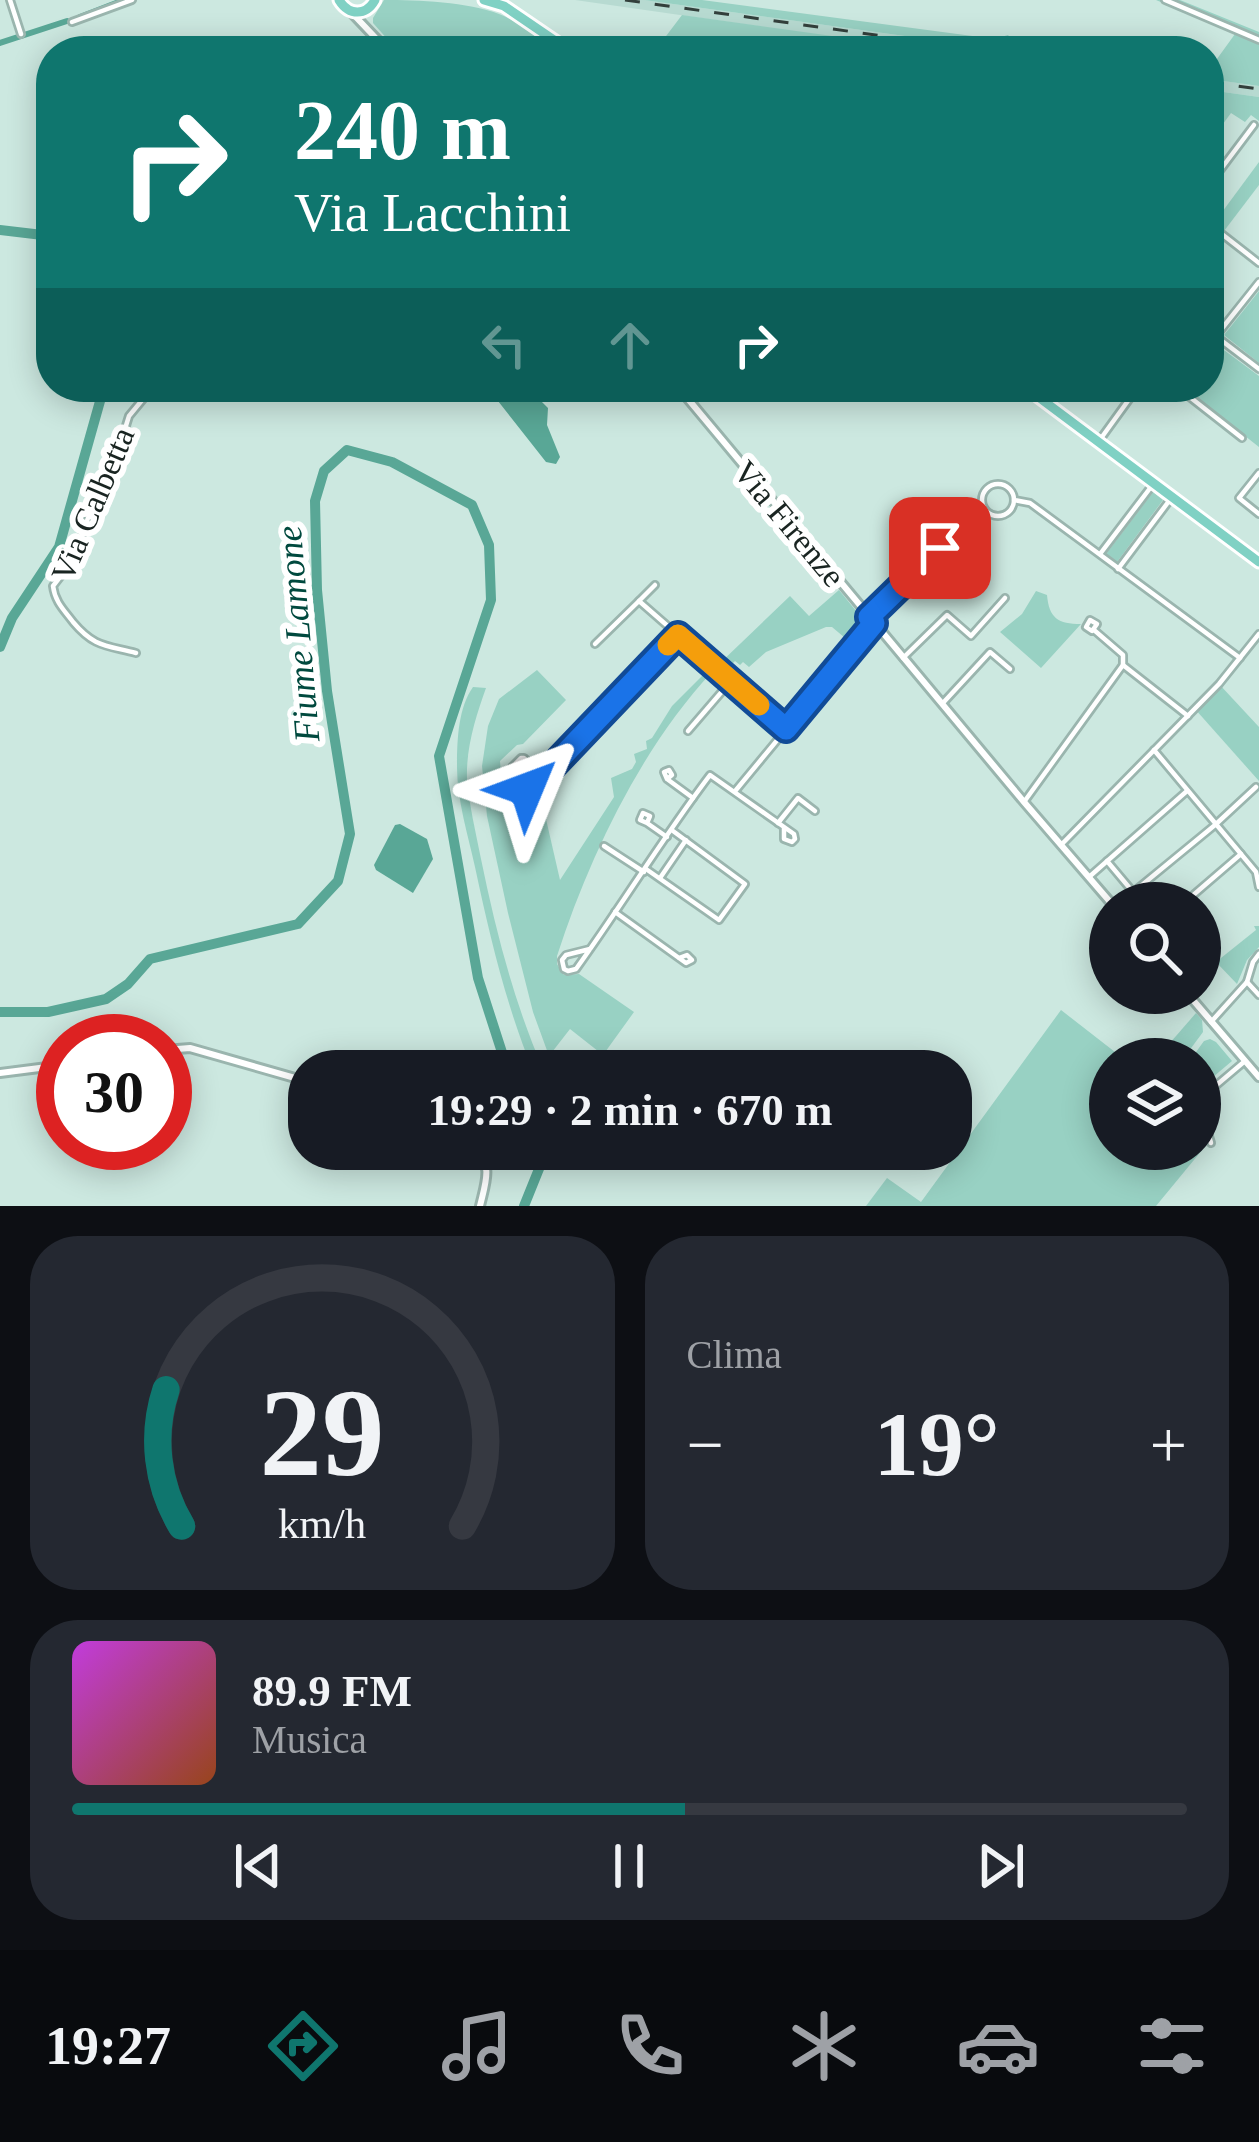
<!DOCTYPE html>
<html lang="it">
<head>
<meta charset="utf-8">
<style>
	:root { --surface:#171b24; --page:#242831; --text:#f1f3f6; --muted:#9ea1a6; --line:#363941; --accent:#0f766e }
	body { margin:0; font-family:Georgia,serif; background:var(--page); color:var(--text); height:100vh; display:flex; flex-direction:column; font-size:45px; white-space:nowrap }
	* { box-sizing:border-box; margin:0 }
	p { font-size:39px; color:var(--muted) }
	.icon { flex:none; width:66px; height:66px; fill:none; stroke:currentColor; stroke-width:2; stroke-linecap:round; stroke-linejoin:round }
	.map { position:relative; height:1206px; overflow:hidden }
	.panel { display:flex; flex-direction:column; gap:30px; padding:30px; background:#0d0f14; flex:1 }
	.panel>* { flex:none }
	.hud { position:absolute; left:36px; top:36px; width:1188px; height:366px; border-radius:48px; box-shadow:0 6px 30px #0003; background:#0f766e; color:#fff; overflow:hidden }
	.buttons { position:absolute; left:1089px; top:882px; display:grid; gap:24px }
	.buttons a { display:grid; place-items:center; width:132px; height:132px; border-radius:50%; background:var(--surface); box-shadow:0 6px 30px #0003; font-size:60px }
	.speed { position:absolute; left:36px; top:1014px; display:flex; gap:24px; font-size:60px; font-weight:700; text-align:center }
	.speed>* { display:grid; place-content:center; width:156px; height:156px; border-radius:50%; background:var(--surface); box-shadow:0 6px 30px #0003; line-height:1 }
	.speed .limit { border:18px solid #d22; background:#fff; color:#111 }
	.pin { position:absolute; display:grid; place-items:center; width:102px; height:102px; color:#fff; margin:-51px; border-radius:24px; box-shadow:0 6px 18px #0006 }
	.me { position:absolute; width:132px; margin:-66px; rotate:46deg; stroke-linejoin:round; filter:drop-shadow(0 0 9px #0008) }
	.turn { display:flex; align-items:center; gap:42px; height:252px; padding:0 60px; font-size:54px }
	.turn .icon { width:156px; height:156px; stroke-width:2.5 }
	.turn b { display:block; font-size:84px; line-height:102px }
	.lanes { display:flex; align-items:center; height:114px; padding:0 60px; background:#0003; justify-content:center; gap:60px; direction:ltr }
	.lanes .off { opacity:.35 }
	.big { font-size:90px; font-weight:800; line-height:1.1 }
	.panel .card { flex:1; display:flex; flex-direction:column; justify-content:center; gap:18px; min-width:0; padding:0 42px; border-radius:48px; background:var(--page) }
	.panel .dial { align-items:center; gap:0 }
	.dial svg { height:312px; overflow:visible; fill:none; stroke:var(--line); stroke-width:7; stroke-linecap:round; text-anchor:middle }
	.dial text { fill:var(--text); stroke:none }
	.song { display:flex; align-items:center; gap:36px }
	.cover { width:144px; height:144px; border-radius:18px; background:linear-gradient(135deg,hsl(290 70% 55%),hsl(20 70% 35%)) }
	.played { height:12px; border-radius:6px; background:linear-gradient(90deg,var(--accent) 55%,var(--line) 55%) }
	.keys { display:flex; justify-content:space-around; direction:ltr }
	.heat { display:flex; justify-content:space-between; align-items:center; font-size:66px; direction:ltr }
	.panel .tiles { flex:1; display:grid; gap:30px; grid-template-columns:1fr 1fr }
	.card:last-child { grid-column:span 2 }
	.trip { position:absolute; left:288px; top:1050px; width:684px; height:120px; border-radius:48px; background:var(--surface); box-shadow:0 6px 30px #0003; font-weight:800; line-height:120px; text-align:center }
	.menu { display:flex; height:192px; justify-content:space-around; align-items:center; background:#090b0e; color:var(--muted) }
	.menu .icon { width:84px; height:84px }
	.menu .on { color:var(--accent) }
	.menu b { font-size:54px; color:var(--text) }
	.map>svg:first-child { display:block }
	.built { fill:#b7dad1 }
	.green { fill:#98d1c3 }
	.water { fill:#59a796 }
	.lines { fill:none; stroke-linecap:round; stroke-linejoin:round }
	.canal { stroke:#59a796; stroke-width:6 }
	.river { stroke:#59a796; stroke-width:10 }
	.minor-casing { stroke:#9ab5ae; stroke-width:10 }
	.tertiary-casing { stroke:#9ab5ae; stroke-width:12 }
	.primary-casing { stroke:#fff; stroke-width:15 }
	.minor { stroke:#fff; stroke-width:4.5 }
	.tertiary { stroke:#fff; stroke-width:6 }
	.primary { stroke:#80d1c4; stroke-width:9 }
	.rail { stroke:#33403c; stroke-width:3; stroke-dasharray:15 15; stroke-linecap:butt }
	.route-casing { stroke:#114b97; stroke-width:30 }
	.route { stroke:#1a73e8; stroke-width:21 }
	.slow { stroke:#f59e0b; stroke-width:21 }
	.labels { text-anchor:middle; stroke-width:12; stroke-linejoin:round; paint-order:stroke }
	.street-label { font-size:33px; fill:#192421; stroke:#fff }
	.water-label { font-size:36px; font-style:italic; fill:#00493e; stroke:#fff }
</style>
</head>
<body>
<div class="map">
<svg width="1259" height="1206" viewBox="0 0 1259 1206">
	<rect width="100%" height="100%" fill="#cce8e0"/>
	<g class="built">
		<polygon points="575,0 644,0 1013,51 933,51"/>
		<polygon points="1209,79 1259,86 1259,97 1209,90"/>
	</g>
	<g class="green">
		<path d="M384,0c34,0 84,2 115,14 21,8 39,24 56,37h-157l-25,-28v-5z"/>
		<polygon points="644,0 702,0 995,39 1008,35 1013,41 1064,51 1013,51"/>
		<polygon points="1156,0 1180,0 1259,32 1259,86 1209,79 1209,70 1235,34"/>
		<polygon points="682,15 890,44 891,51 781,51 768,42 763,48 754,43 748,51 661,51 657,48"/>
		<polygon points="1209,90 1259,97 1259,121 1251,115 1245,122 1231,113 1209,143"/>
		<polygon points="1259,162 1259,185 1224,231 1214,223"/>
		<polygon points="1259,291 1259,363 1224,335"/>
		<polygon points="1209,339 1259,376 1259,447 1183,387 1209,387"/>
		<polygon points="1153,492 1163,500 1117,562 1106,554"/>
		<polygon points="839,590 865,622 865,627 851,643 832,627 826,627 766,652 749,667 743,662 740,665 735,661 725,671 718,665 790,596 809,616"/>
		<path d="M1036,591l11,4c2,23 11,29 34,29l-40,44 -41,-36 22,-18z"/>
		<path d="M709,669l3,3c-71,76 -123,185 -155,284v8l7,11 15,-1 55,38 -31,43 -33,-26 -21,27 -16,-44 -25,-99 -21,-97 -5,-50 6,-40 11,-27 38,-29 29,30 -43,44 -6,1 -17,16 1,12 21,23 18,-3 20,87 54,-83 -3,-19 21,-9 4,-7 -2,-8 13,-5 -1,-8 6,-3 20,-32z"/>
		<polygon points="1219,684 1259,727 1259,781 1195,709"/>
		<path d="M473,687l13,1c-10,28 -20,59 -19,90 2,27 9,55 14,81 15,73 33,144 63,212h-11c-27,-66 -43,-134 -58,-204 -7,-32 -18,-67 -18,-100 0,-26 1,-59 16,-80z"/>
		<polygon points="1254,926 1259,926 1259,947 1247,960 1237,984 1216,962 1256,930"/>
		<polygon points="1061,1010 1124,1059 1110,1059 1110,1149 1200,1149 1200,1139 1203,1149 1156,1206 866,1206 887,1178 921,1202"/>
		<polygon points="1196,1013 1202,1020 1203,1032 1183,1059 1156,1059"/>
		<polygon points="1210,1039 1216,1042 1232,1061 1200,1088 1200,1059 1191,1059 1204,1041"/>
	</g>
	<g class="water">
		<polygon points="487,387 533,387 536,396 548,408 547,425 560,457 556,464 546,462"/>
		<polygon points="400,824 427,839 433,859 413,893 376,870 374,865 395,825"/>
	</g>
	<g class="lines">
		<g class="canal">
			<polyline points="80,17 124,0"/>
			<polyline points="0,43 67,21"/>
		</g>
		<g class="river">
			<polyline points="0,230 51,236"/>
			<polyline points="0,647 12,618 59,547 104,387"/>
			<polyline points="0,1012 48,1012 106,999 128,984 150,959 298,924 338,881 350,834 327,691 317,590 315,501 324,471 347,450 392,462 472,505 489,545 491,600 439,756 478,978 508,1071"/>
			<polyline points="524,1206 545,1154 543,1149"/>
		</g>
		<g class="minor-casing">
			<g id="minor">
				<polyline points="10,0 21,34"/>
				<polyline points="1165,0 1259,40"/>
				<polyline points="72,22 132,0"/>
				<polyline points="775,51 778,47"/>
				<polyline points="1209,185 1254,125"/>
				<polyline points="1209,224 1259,263"/>
				<polyline points="1209,331 1259,369"/>
				<polyline points="1216,336 1259,282"/>
				<polyline points="1177,387 1242,438"/>
				<polyline points="1047,402 1058,387"/>
				<polyline points="1099,441 1138,387"/>
				<polyline points="1259,473 1239,498 1259,514"/>
				<circle cx="998" cy="500" r="16"/>
				<polyline points="1014,500 1030,503 1240,658"/>
				<polyline points="1100,554 1154,483"/>
				<polyline points="1118,569 1172,497"/>
				<polyline points="655,585 639,601 678,635"/>
				<polyline points="869,617 940,548 955,565"/>
				<polygon points="1090,620 1097,624 1092,631 1086,627"/>
				<polyline points="1094,630 1123,655 1123,665"/>
				<polyline points="595,644 639,601"/>
				<path d="M136,653c-31,-8 -42,-6 -63,-31 -9,-12 -18,-20 -20,-36l21,-27 14,-41 22,-41 19,-61 24,-29"/>
				<polyline points="903,658 947,615 971,636 1005,598"/>
				<polyline points="942,704 990,652 1010,669"/>
				<polyline points="688,731 731,681"/>
				<polyline points="1154,750 1256,872 1259,887"/>
				<polyline points="542,777 524,758 521,758 511,768 527,789 530,790 542,777 678,635 786,729"/>
				<polyline points="667,779 664,772 669,770 672,775 667,779 693,798"/>
				<polyline points="736,790 874,623"/>
				<polyline points="1024,802 1123,665 1188,716"/>
				<polyline points="647,823 640,820 643,813 650,816 647,823 667,837"/>
				<polyline points="778,823 798,798 815,811"/>
				<polyline points="1062,844 1219,684 1259,634"/>
				<polyline points="604,846 644,872"/>
				<polyline points="1107,861 1133,892"/>
				<polyline points="646,869 719,920 745,884 673,831"/>
				<polyline points="1089,877 1187,791"/>
				<polyline points="660,878 686,840"/>
				<polyline points="1120,903 1215,825 1256,787"/>
				<polyline points="1184,903 1241,854"/>
				<polyline points="615,912 679,958 686,963 692,960 687,955 679,958"/>
				<path d="M590,949l-24,6 -4,5 2,9 4,2 8,-2c46,-64 87,-132 134,-194l84,59 1,5 -3,3 -8,-3v-12"/>
				<polyline points="1247,982 1259,995"/>
				<polyline points="1211,1022 1247,982 1253,962 1259,954"/>
				<polyline points="1200,1099 1245,1061"/>
				<polyline points="1200,1106 1211,1143"/>
			</g>
		</g>
		<g class="tertiary-casing">
			<g id="tertiary">
				<polyline points="352,13 388,51"/>
				<polyline points="678,387 1024,802 1111,903"/>
				<polyline points="1187,993 1259,1077"/>
				<polyline points="165,1050 190,1048 309,1082"/>
				<polyline points="0,1073 63,1065"/>
				<path d="M474,1149c20,15 11,35 6,57"/>
			</g>
		</g>
		<g class="primary-casing">
			<g id="primary">
				<path d="M339,0c10,16 27,16 36,0"/>
				<polyline points="484,0 504,6 570,51"/>
				<polyline points="1025,387 1259,562"/>
			</g>
		</g>
		<use href="#minor" class="minor"/>
		<use href="#tertiary" class="tertiary"/>
		<use href="#primary" class="primary"/>
		<g class="rail">
			<polyline points="625,0 990,51"/>
			<polyline points="1209,82 1259,89"/>
		</g>
	</g>
	<g class="lines">
		<g class="route-casing">
			<polyline id="route" points="527,789 530,790 678,635 786,729 874,623 869,617 940,548"/>
		</g>
		<use href="#route" class="route"/>
		<polyline class="slow" points="668,645 678,635 759,705"/>
	</g>
	<g class="labels">
		<g class="street-label">
			<text transform="translate(92 504) rotate(-67)" y="12">Via Calbetta</text>
			<text transform="translate(790 523) rotate(50)" y="12">Via Firenze</text>
		</g>
		<g class="water-label">
			<text transform="translate(297 634) rotate(-95)" y="13">Fiume Lamone</text>
		</g>
	</g>
</svg>
<div class="buttons">
<a><svg class="icon" aria-label="search" viewBox="0 0 24 24"><circle cx="10" cy="10" r="6"/><path d="M15 15l6 6"/></svg></a>
<a><svg class="icon" aria-label="layers" viewBox="0 0 24 24"><path d="M12 4l9 5-9 5-9-5zM3 14l9 5 9-5"/></svg></a>
</div>
<div class="speed"><div class="limit">30</div></div>
<div class="pin" style="left:940px;top:548px;background:#d93025"><svg class="icon" aria-label="arrive" viewBox="0 0 24 24"><path d="M6 21V4h12l-3 4 3 4H6"/></svg></div>
<svg class="me" style="left:527px;top:789px" viewBox="-20 -20 40 40"><path d="M0-17L14 15 0 8-14 15z" fill="#1a73e8" stroke="#fff" stroke-width="4"/></svg>
<div class="trip">19:29 · 2 min · 670 m</div>
<div class="hud">
<div class="turn"><svg class="icon" aria-label="right" viewBox="0 0 24 24"><path d="M7 20v-9h11M14 6l5 5-5 5"/></svg><div><b>240 m</b>Via Lacchini</div></div>
<div class="lanes"><svg class="icon off" aria-label="left" viewBox="0 0 24 24"><path d="M17 20v-9H6M10 6l-5 5 5 5"/></svg><svg class="icon off" aria-label="ahead" viewBox="0 0 24 24"><path d="M12 20V5M6 11l6-6 6 6"/></svg><svg class="icon" aria-label="right" viewBox="0 0 24 24"><path d="M7 20v-9h11M14 6l5 5-5 5"/></svg></div>
</div>
</div>
<section class="panel">
<div class="tiles">
<div class="card dial"><svg viewBox="0 0 100 80">
<path d="M14 69A42 42 0 1 1 86 69"/>
<path d="M14 69A42 42 0 0 1 10 34" stroke="#0f766e"/>
<text x="50" y="56" font-size="32" font-weight="700">29</text>
<text x="50" y="72" font-size="11">km/h</text>
</svg></div>
<div class="card"><p>Clima</p>
<div class="heat"><a>−</a><b class="big">19°</b><a>+</a></div>
</div>
<div class="card">
<div class="song"><i class="cover"></i><div><b>89.9 FM</b><p>Musica</p></div></div>
<div class="played"></div>
<div class="keys"><svg class="icon" aria-label="previous" viewBox="0 0 24 24"><path d="M18 5L8 12l10 7zM5 5v14"/></svg><svg class="icon" aria-label="pause" viewBox="0 0 24 24"><path d="M8 5v14M16 5v14"/></svg><svg class="icon" aria-label="next" viewBox="0 0 24 24"><path d="M6 5l10 7-10 7zM19 5v14"/></svg></div>
</div>
</div>
</section>
<nav class="menu">
<b>19:27</b>
<svg class="icon on" aria-label="directions" viewBox="0 0 24 24"><path d="M12 3l9 9-9 9-9-9zM9 14v-3h6M13 9l2 2-2 2"/></svg>
<svg class="icon" aria-label="music" viewBox="0 0 24 24"><path d="M9 18V5l10-2v13"/><circle cx="6" cy="18" r="3"/><circle cx="16" cy="16" r="3"/></svg>
<svg class="icon" aria-label="phone" viewBox="0 0 24 24"><path d="M5 4h4l2 5-3 2q2 4 5 5l2-3 5 2v4C11 20 4 13 5 4z"/></svg>
<svg class="icon" aria-label="climate" viewBox="0 0 24 24"><path d="M12 3v18M4 7l16 10M4 17L20 7"/></svg>
<svg class="icon" aria-label="car" viewBox="0 0 24 24"><path d="M5 17H2v-5l4-1 3-4h7l3 4 3 1v5h-3M9 17h6M6 11h13"/><circle cx="7" cy="17" r="2"/><circle cx="17" cy="17" r="2"/></svg>
<svg class="icon" aria-label="filters" viewBox="0 0 24 24"><path d="M4 7h16M4 17h16"/><circle cx="9" cy="7" r="2"/><circle cx="15" cy="17" r="2"/></svg>
</nav>
</body>
</html>
